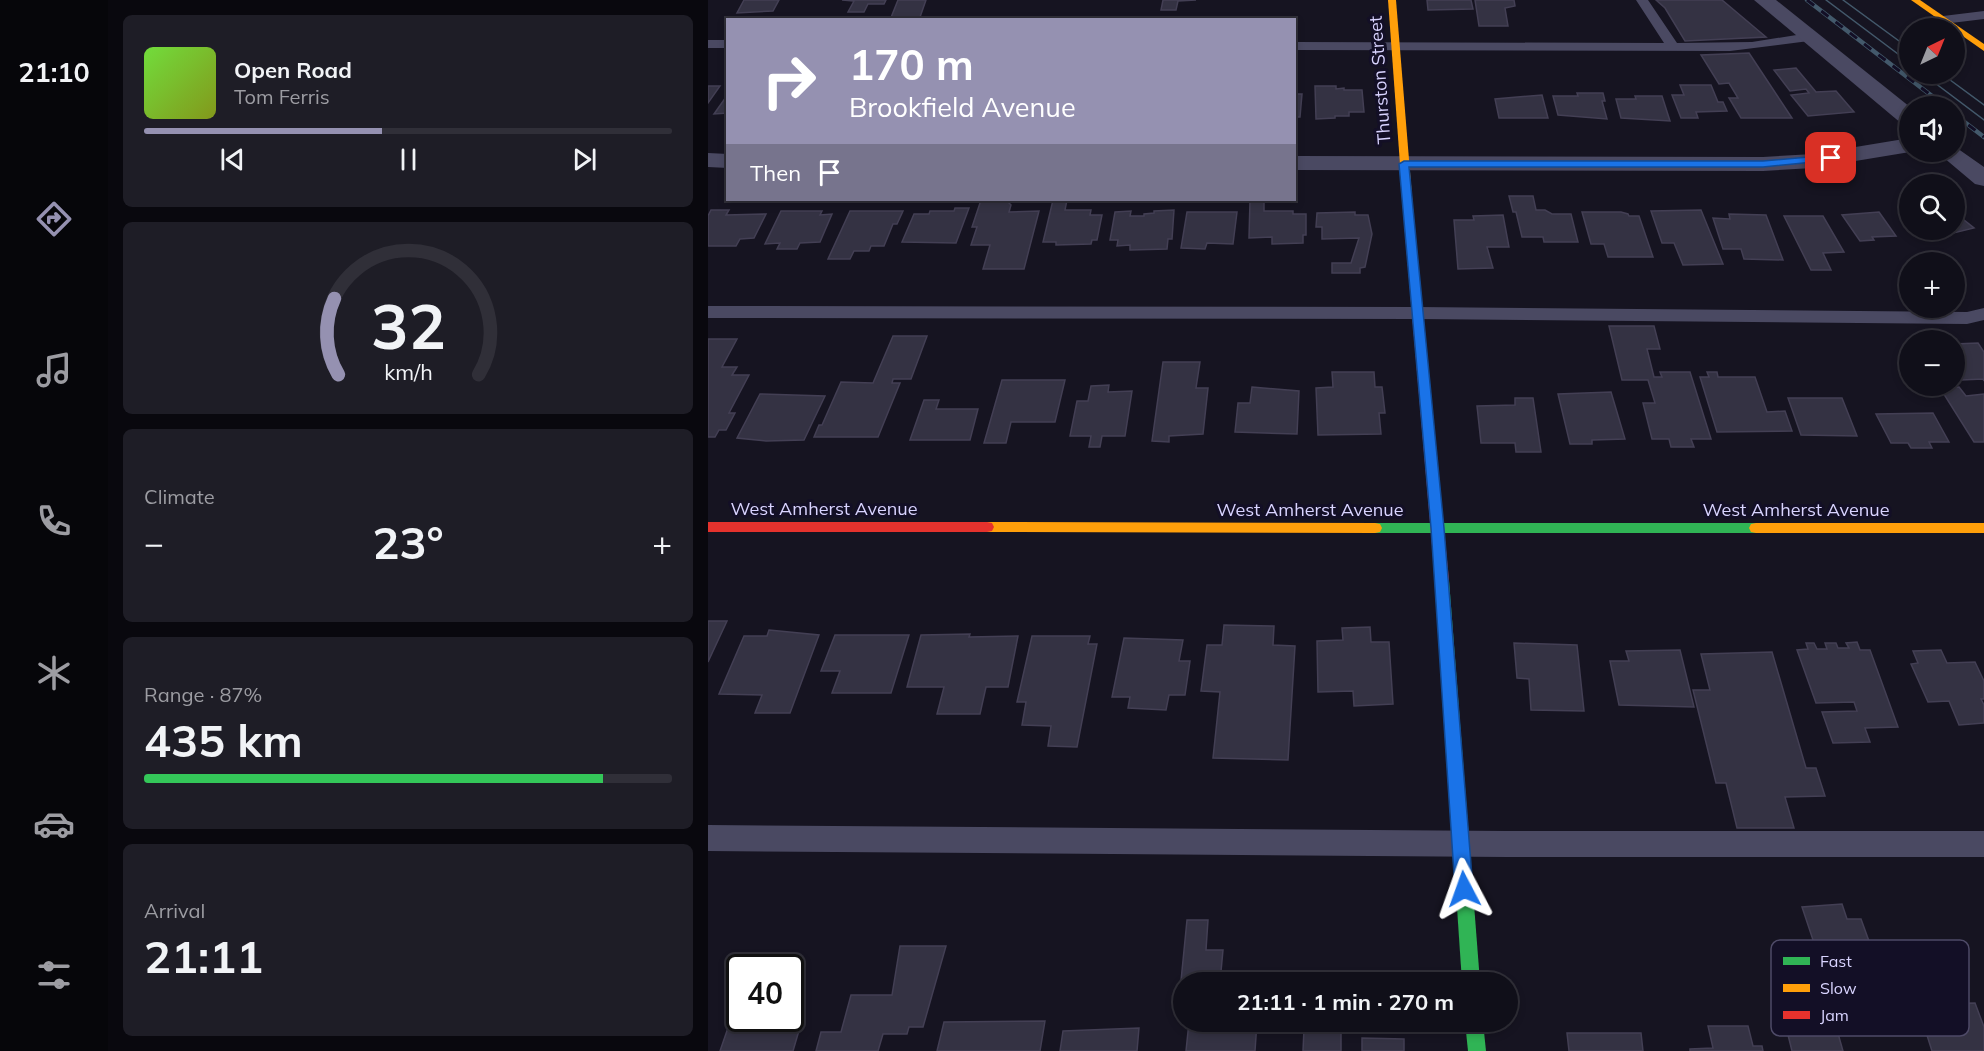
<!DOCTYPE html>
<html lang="en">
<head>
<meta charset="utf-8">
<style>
	:root { --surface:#100f19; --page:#1e1d26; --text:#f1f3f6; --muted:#9c9ca2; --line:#302f38; --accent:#9591b1 }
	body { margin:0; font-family:Mulish,sans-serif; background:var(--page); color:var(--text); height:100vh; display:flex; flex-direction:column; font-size:22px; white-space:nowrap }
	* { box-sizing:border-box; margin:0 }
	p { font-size:20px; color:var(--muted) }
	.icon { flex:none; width:33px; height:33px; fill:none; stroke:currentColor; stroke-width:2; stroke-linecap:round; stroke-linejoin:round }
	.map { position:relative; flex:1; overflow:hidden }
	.side { display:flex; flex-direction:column; gap:15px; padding:15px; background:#09080e; width:600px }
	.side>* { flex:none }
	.guide { position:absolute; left:18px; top:18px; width:570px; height:183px; border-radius:0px; box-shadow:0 3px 9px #0003,0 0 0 2px var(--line); background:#9591b1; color:#fff; overflow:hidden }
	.needle { width:39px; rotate:43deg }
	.tools { position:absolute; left:1191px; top:18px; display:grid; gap:12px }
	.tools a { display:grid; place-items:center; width:66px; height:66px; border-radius:50%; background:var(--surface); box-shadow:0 3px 9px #0003,0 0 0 2px var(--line); font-size:30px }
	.speed { position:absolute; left:18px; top:954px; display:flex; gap:12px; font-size:30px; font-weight:700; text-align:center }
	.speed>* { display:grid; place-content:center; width:78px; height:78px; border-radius:50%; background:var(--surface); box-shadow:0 3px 9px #0003,0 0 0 2px var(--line); line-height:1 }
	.speed .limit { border:3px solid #111; border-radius:9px; background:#fff; color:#111 }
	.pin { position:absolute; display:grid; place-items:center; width:51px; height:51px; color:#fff; margin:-26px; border-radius:12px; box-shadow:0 3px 9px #0006 }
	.me { position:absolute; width:66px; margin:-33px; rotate:356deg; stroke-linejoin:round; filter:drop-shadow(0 0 4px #0008) }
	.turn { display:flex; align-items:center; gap:21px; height:126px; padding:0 24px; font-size:27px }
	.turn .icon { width:78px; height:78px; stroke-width:2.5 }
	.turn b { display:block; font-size:42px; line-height:51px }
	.then { display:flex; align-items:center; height:57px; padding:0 24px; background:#0003; gap:12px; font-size:22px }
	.big { font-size:45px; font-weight:700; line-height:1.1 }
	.side .tile { flex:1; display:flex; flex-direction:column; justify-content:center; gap:9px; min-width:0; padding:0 21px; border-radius:9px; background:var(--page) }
	.side .dial { align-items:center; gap:0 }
	.dial svg { height:156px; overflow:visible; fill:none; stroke:var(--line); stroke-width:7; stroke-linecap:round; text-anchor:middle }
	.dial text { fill:var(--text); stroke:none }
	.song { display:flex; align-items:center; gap:18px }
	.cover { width:72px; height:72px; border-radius:9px; background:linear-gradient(135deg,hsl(100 70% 55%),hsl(70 70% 35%)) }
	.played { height:6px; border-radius:3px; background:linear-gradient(90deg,var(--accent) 45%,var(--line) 45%) }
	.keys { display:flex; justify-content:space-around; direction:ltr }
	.heat { display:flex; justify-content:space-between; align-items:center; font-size:33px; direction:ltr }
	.charge { height:9px; border-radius:4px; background:linear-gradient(90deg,#34c759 87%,var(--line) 0) }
	.trip { position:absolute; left:465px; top:972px; width:345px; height:60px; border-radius:30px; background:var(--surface); box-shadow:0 3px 9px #0003,0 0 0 2px var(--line); font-weight:700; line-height:60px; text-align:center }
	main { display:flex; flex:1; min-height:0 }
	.tab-bar { display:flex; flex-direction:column; width:108px; justify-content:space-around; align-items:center; background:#06060a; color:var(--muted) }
	.tab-bar .icon { width:42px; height:42px }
	.tab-bar .active { color:var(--accent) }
	.tab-bar b { font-size:27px; color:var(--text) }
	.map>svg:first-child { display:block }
	.building { fill:#343243; stroke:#433f54; stroke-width:1.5 }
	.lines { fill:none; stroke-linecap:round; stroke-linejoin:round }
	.lane { fill:#4a4962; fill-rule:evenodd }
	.street { fill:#4a4962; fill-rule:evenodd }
	.fast { fill:#30b455; fill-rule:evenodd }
	.slow { fill:#ff9f0a; fill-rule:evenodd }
	.jam { fill:#e5322d; fill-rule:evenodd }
	.tram { stroke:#43596b; stroke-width:1.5 }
	.rail-casing { stroke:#43596b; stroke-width:4.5 }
	.rail { stroke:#130f26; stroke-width:3; stroke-dasharray:9; stroke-linecap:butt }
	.route { fill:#1a73e8; stroke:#114b97; stroke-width:1.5 }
	.labels { text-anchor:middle; stroke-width:6; stroke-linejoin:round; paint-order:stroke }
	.street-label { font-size:18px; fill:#d9d4ff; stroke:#130f26 }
	.key { fill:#130f26; stroke:#4e4a67; stroke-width:1.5 }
	.key-label { font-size:16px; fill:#d9d4ff }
</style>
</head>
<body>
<main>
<nav class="tab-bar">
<b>21:10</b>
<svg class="icon active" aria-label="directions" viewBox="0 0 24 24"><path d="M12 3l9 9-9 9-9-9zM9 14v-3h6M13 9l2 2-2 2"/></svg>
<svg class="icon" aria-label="music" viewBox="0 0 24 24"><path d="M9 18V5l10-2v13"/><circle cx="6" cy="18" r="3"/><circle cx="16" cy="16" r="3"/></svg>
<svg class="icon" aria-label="phone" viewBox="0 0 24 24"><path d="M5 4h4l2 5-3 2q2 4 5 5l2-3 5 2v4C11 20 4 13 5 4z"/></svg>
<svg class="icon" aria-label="climate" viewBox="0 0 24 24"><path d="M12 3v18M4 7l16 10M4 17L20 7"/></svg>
<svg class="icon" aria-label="car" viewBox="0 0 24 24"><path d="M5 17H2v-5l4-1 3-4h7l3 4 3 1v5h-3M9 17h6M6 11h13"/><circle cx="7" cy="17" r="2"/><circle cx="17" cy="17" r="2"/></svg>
<svg class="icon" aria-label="filters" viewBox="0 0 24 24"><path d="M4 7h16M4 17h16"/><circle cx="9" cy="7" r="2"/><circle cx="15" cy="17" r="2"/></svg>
</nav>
<section class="side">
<div class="tile">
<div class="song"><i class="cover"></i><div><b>Open Road</b><p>Tom Ferris</p></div></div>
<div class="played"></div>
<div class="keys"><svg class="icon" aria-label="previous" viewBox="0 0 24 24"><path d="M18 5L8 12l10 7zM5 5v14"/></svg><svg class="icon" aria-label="pause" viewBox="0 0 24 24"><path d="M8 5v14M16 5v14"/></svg><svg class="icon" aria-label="next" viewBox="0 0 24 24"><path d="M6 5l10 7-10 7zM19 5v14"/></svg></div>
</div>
<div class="tile dial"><svg viewBox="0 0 100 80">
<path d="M14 69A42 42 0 1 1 86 69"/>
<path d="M14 69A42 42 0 0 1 12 30" stroke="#9591b1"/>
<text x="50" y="56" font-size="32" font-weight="700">32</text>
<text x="50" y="72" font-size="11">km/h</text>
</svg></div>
<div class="tile"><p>Climate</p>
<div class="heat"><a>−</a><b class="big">23°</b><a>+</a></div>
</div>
<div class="tile"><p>Range · 87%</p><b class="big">435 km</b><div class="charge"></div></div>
<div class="tile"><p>Arrival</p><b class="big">21:11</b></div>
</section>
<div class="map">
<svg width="1276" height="1051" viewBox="0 0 1276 1051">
	<rect width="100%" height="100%" fill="#161421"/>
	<g class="building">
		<polygon points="36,0 71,0 65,11 29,13"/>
		<polygon points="134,0 178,0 176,4 160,4 156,12 140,12 146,1"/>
		<polygon points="190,0 218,0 211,20 182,20"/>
		<polygon points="455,0 488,0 470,1 468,10 453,10"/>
		<polygon points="719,0 763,0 765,9 720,10"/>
		<polygon points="767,0 806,0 807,6 797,8 800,26 771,26"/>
		<polygon points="948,0 1014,0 1058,37 977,41 957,8"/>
		<polygon points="1041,53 1084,118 1033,118 1021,98 1030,98 1021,83 1011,84 993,55"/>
		<polygon points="1088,68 1108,92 1128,91 1146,112 1100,116 1083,95 1101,93 1098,89 1082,91 1066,70"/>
		<polygon points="972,85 1003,85 1010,102 1015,102 1019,111 988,112 990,118 973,118 964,95 976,95"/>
		<polygon points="0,86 12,86 0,103"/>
		<polygon points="607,86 628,86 628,89 636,88 636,90 654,90 656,112 641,112 641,116 627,116 627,118 608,119"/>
		<polygon points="869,93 895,93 897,101 894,101 899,119 850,115 845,96 870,96"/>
		<polygon points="586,94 594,94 592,117 586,117"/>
		<polygon points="834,95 840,118 791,118 787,99"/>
		<polygon points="927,96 954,96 962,121 913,118 908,99 928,99"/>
		<polygon points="18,97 20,97 20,113 6,114"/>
		<polygon points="801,196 825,196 828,210 837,210 844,214 863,214 870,242 836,242 835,237 814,237 808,212 805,212"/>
		<polygon points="273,200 298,200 303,205 301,212 331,211 316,269 275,269 282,245 263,245 269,227 264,227"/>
		<polygon points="345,200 359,200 357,210 383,210 382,215 394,215 389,240 384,240 383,244 348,245 348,242 335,242"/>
		<polygon points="542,200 556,200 556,211 585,211 585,214 598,214 598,235 595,235 595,243 564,244 564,237 541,238"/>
		<polygon points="247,208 261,208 248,243 194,242 206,214 221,214 222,211 246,211"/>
		<polygon points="3,210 21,210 18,215 58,214 46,238 32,239 28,246 0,246 0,216"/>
		<polygon points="466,210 464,239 460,239 459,249 422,250 422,245 409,246 410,240 402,240 407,212 423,211 422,216 436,216 436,214 446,213 446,211"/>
		<polygon points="993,210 1015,264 975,265 966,243 954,243 943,211"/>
		<polygon points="73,211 114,211 112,215 124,214 112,242 92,243 89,249 69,249 72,243 57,244"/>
		<polygon points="142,211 195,211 189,224 185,224 176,246 163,246 161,251 146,251 142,259 120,259"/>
		<polygon points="479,212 529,212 525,244 499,243 497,249 473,248"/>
		<polygon points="647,212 647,215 660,215 664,234 657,267 652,268 652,273 624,273 624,263 643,263 651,238 614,239 614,227 608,227 609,213"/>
		<polygon points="874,212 913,212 920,214 921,216 931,216 945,257 900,257 896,244 883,244"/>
		<polygon points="1171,212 1188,236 1164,237 1166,240 1152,241 1134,215"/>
		<polygon points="1246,212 1266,228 1233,236 1225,230 1246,230"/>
		<polygon points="1021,214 1058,215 1075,260 1036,259 1033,249 1015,249 1005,218 1022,219"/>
		<polygon points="795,215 801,247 779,247 785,268 750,269 746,220 766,220 765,216"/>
		<polygon points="1076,216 1115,216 1136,252 1115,253 1123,270 1103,270"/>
		<polygon points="901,326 946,326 952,349 939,349 946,377 954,377 952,372 982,372 1003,439 983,439 986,447 963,447 961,439 944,439 935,403 947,403 940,380 914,380"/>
		<polygon points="185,336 219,336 203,379 185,379 184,383 192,383 170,437 106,437 111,425 114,425 133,382 165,383"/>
		<polygon points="0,339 29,339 14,367 29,367 24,375 41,375 21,413 27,413 18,430 11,430 7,437 0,437"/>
		<polygon points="1270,343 1276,352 1276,381 1275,379 1253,380 1246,370 1246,344"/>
		<polygon points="455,362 492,362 488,388 500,388 495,434 461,436 461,442 444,441"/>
		<polygon points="624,372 666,372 667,387 674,387 677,413 671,413 673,434 610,435 608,388 625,387"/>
		<polygon points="999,372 1009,372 1010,377 1047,377 1059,412 1077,411 1084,431 1009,432 992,377 1001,377"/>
		<polygon points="294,380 357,380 347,422 303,422 298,443 276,443"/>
		<polygon points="401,385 400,392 424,391 417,436 394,436 392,447 381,447 383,436 362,436 369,401 380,401 383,386"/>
		<polygon points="544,387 591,391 589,434 527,432 530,403 542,403"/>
		<polygon points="1251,387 1258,396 1276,394 1276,442 1266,442 1232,388"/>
		<polygon points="903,392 917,439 884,440 884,444 862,444 850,394"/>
		<polygon points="52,394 117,396 96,440 58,441 29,438"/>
		<polygon points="807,398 825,398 833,452 808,452 807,443 773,443 769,406 807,405"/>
		<polygon points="1080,398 1134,398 1149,436 1093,435"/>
		<polygon points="216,400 231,400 228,409 270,409 262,440 202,440"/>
		<polygon points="1225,413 1241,442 1221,442 1224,448 1203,448 1200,443 1183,443 1168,414"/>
		<polygon points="0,621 19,621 0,662"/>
		<polygon points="516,625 566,626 565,645 587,646 580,760 505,758 512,692 493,691 499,645 514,645"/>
		<polygon points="662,627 663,642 681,642 685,704 646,706 645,691 610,692 609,641 635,640 634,628"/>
		<polygon points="61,630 111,635 82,713 47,713 54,695 11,694 36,636 59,636"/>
		<polygon points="262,634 261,637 310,636 300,687 278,687 272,714 229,714 236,687 199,687 213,635"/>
		<polygon points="127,635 201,635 183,693 124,693 132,671 113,671"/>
		<polygon points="324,636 382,636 380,644 389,644 369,747 340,746 343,726 314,725 318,702 309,702"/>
		<polygon points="416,638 475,640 471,661 482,661 477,695 461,695 458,710 420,708 422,697 404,697"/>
		<polygon points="1149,642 1152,650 1162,650 1190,727 1157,728 1162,742 1125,743 1114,712 1149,711 1146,702 1108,703 1089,650 1100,649 1098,643 1106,643 1109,649 1119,649 1117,643 1128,643 1130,648 1141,648 1138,643"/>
		<polygon points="806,643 869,645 876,711 823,710 821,679 809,678"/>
		<polygon points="972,650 986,707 911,705 902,661 921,661 918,651"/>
		<polygon points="1233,650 1239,663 1267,662 1276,681 1276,699 1273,699 1276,705 1276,723 1251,725 1241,701 1220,702 1203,664 1210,663 1205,651"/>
		<polygon points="1064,652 1098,768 1108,768 1117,796 1077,797 1086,828 1029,828 1018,783 1008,783 985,690 1002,690 993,654"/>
		<polygon points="1134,904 1139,919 1153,919 1175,980 1168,981 1184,1027 1143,1030 1126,982 1119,982 1094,907"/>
		<polygon points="479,920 500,920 498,950 515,950 512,982 476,982 476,1001 471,1001"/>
		<polygon points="192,946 238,946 215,1027 201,1027 199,1034 175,1034 170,1051 108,1051 113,1032 133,1032 143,995 184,995"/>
		<polygon points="32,993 32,1018 82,1018 82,1011 97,1010 85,1051 12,1051"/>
		<polygon points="1267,1003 1276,1027 1276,1051 1224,1051 1209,1004"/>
		<polygon points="337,1021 332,1051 229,1051 236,1022"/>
		<polygon points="481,1022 549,1022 547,1051 478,1051"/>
		<polygon points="1000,1026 1040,1026 1045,1046 1054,1046 1055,1051 982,1051 982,1049 1005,1048"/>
		<polygon points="431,1028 429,1051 352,1051 355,1031"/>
		<polygon points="596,1029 633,1029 633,1051 595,1051"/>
		<polygon points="1129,1030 1135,1051 1084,1051 1079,1031"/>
		<polygon points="859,1033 933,1033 935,1051 861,1051"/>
		<polygon points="654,1038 696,1039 696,1051 654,1051"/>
	</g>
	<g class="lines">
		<g class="lane">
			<polygon points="928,0 940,0 969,43 1044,42 1101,33 1108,37 1101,41 1022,51 586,50 586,42 956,43"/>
			<polygon points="1276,11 1276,19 1235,24 1229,20 1235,16"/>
			<rect x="0" y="40" width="20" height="8"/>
			<polygon points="0,306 709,307 1259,312 1276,308 1276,320 1259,324 709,319 0,318"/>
			<polygon points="0,825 798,831 1276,831 1276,857 798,857 0,851"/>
		</g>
		<g class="street">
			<polygon points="1046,0 1068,0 1202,107 1202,126 1194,124"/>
			<polygon points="1202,138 1202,152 1204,152 1202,152 1105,168 1055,171 586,170 586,156 1055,157 1105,154"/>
			<polygon points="1246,146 1276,167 1276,186 1267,184 1229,152 1246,152"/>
			<polygon points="0,153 20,154 20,168 0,167"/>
		</g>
		<g class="fast">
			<polygon points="667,523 1048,523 1053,524 1055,528 1053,532 1048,533 667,533 662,532 660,528 662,524"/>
			<polygon points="734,574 739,576 741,580 772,982 754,982 727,580 729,576"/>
			<polygon points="757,1022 775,1022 778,1051 760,1051"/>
		</g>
		<g class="slow">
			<polygon points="680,0 688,0 707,233 702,236 697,233"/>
			<polygon points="1203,0 1212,0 1276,44 1276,51"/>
			<polygon points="279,522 667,523 672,524 674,528 672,532 667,533 279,532 274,531 272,527 274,523"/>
			<polygon points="1048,523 1276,523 1276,533 1048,533 1043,532 1041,528 1043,524"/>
		</g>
		<g class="jam">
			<polygon points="702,230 707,233 741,580 739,584 734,586 729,584 727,580 697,233"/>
			<polygon points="0,522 279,522 284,523 286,527 284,531 279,532 0,532"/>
		</g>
		<g class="tram">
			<polyline points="1118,0 1202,63"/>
			<polyline points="1135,0 1202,49"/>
			<polyline points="1215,74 1276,120"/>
			<polyline points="1234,74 1276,105"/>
		</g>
		<g class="rail-casing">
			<g id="rail">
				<polyline points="1099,0 1237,106"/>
				<polyline points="1246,114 1276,137"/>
			</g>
		</g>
		<use href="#rail" class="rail"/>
	</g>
	<polygon class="route" points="1123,155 1128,158 1126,160 1055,167 701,167 736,528 765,889 762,896 756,898 750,896 747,889 723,528 691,164 696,161 1055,161"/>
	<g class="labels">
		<g class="street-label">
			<text transform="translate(672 80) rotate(-94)" y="6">Thurston Street</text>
			<text x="116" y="515">West Amherst Avenue</text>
			<text x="602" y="516">West Amherst Avenue</text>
			<text x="1088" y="516">West Amherst Avenue</text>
		</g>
	</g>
	<rect x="1063" y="940" width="198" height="96" rx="9" class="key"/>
	<rect x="1075" y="957" width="27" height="8" fill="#30b455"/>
	<rect x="1075" y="984" width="27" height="8" fill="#ff9f0a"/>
	<rect x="1075" y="1011" width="27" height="8" fill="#e5322d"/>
	<g class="key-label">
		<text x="1112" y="967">Fast</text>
		<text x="1112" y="994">Slow</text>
		<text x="1112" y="1021">Jam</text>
	</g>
</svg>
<div class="tools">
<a><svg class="needle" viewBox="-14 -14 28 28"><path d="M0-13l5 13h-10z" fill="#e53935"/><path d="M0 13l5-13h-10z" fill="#9c9ca2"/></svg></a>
<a><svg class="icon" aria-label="sound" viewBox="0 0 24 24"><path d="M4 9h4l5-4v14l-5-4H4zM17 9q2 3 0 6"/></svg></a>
<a><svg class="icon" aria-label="search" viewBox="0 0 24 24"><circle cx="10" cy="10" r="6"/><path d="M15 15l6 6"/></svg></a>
<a>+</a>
<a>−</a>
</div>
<div class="speed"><div class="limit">40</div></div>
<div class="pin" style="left:1123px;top:158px;background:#d93025"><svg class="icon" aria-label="arrive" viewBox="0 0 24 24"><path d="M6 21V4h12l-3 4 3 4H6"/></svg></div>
<svg class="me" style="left:756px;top:889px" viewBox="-20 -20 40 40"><path d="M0-17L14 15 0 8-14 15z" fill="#1a73e8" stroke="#fff" stroke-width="4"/></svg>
<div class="trip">21:11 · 1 min · 270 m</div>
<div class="guide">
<div class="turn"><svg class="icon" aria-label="right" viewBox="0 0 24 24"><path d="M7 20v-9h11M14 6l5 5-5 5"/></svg><div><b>170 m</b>Brookfield Avenue</div></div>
<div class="then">Then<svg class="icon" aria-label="arrive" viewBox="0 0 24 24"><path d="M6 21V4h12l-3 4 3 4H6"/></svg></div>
</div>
</div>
</main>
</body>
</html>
